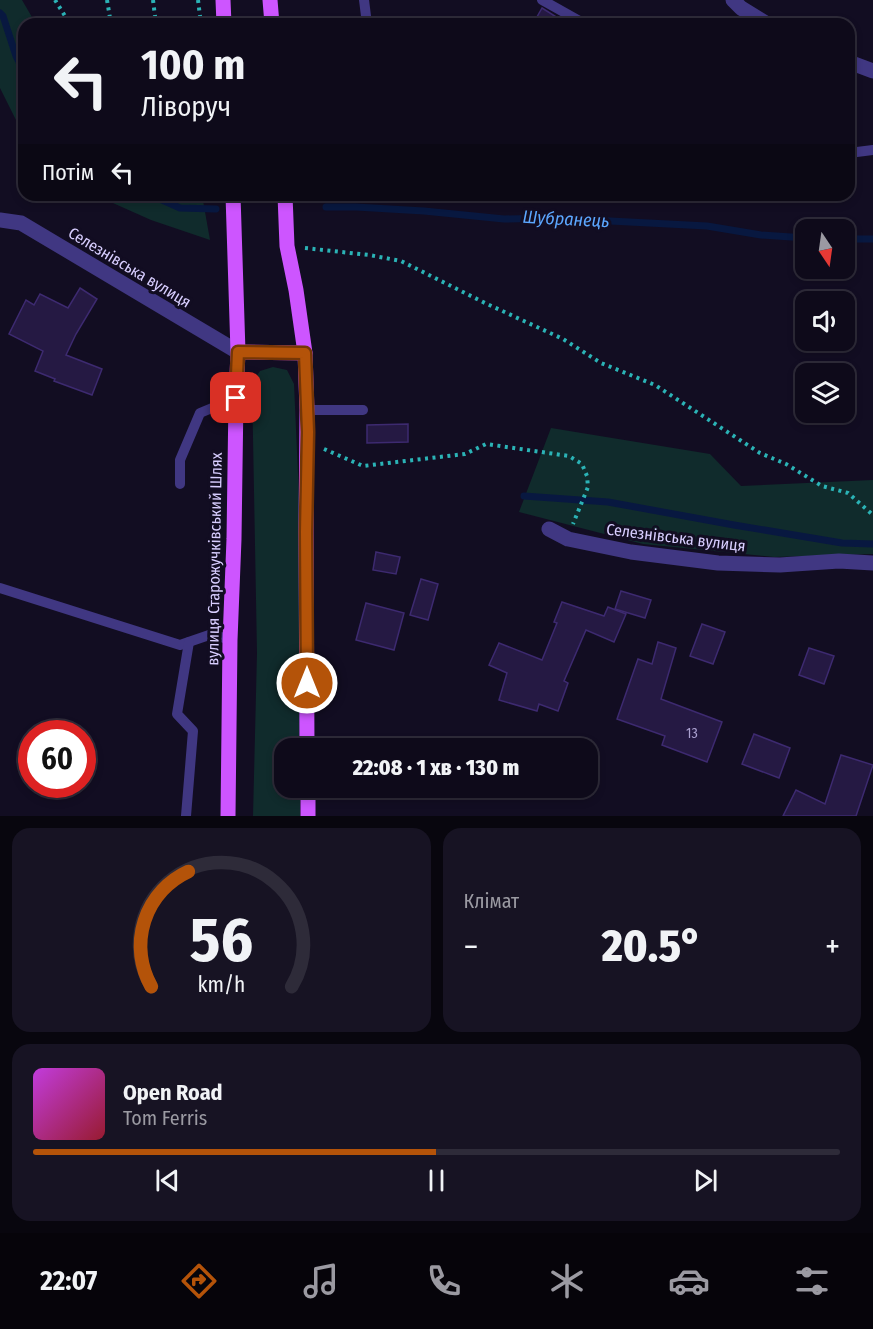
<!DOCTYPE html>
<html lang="uk">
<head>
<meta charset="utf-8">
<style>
	:root { --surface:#0e0a1a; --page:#171323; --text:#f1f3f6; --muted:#9b9aa2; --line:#2e2b39; --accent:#b45309 }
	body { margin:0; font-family:"Fira Sans Condensed",sans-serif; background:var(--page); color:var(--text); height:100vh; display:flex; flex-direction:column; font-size:22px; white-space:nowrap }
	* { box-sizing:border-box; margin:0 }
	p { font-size:20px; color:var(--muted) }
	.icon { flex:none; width:33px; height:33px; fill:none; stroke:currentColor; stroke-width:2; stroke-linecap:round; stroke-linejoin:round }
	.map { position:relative; height:816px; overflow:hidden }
	.drawer { display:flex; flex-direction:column; gap:12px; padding:12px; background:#08060e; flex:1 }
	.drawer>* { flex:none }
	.top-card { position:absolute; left:18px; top:18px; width:837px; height:183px; border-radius:18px; box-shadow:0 3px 9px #0003,0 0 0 2px var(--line); background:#0e0a1a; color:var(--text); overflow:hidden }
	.needle { width:39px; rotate:167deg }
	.controls { position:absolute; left:795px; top:219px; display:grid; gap:12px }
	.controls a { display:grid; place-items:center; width:60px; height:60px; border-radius:12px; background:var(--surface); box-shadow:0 3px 9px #0003,0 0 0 2px var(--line); font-size:30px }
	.speed { position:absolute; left:18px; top:720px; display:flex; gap:12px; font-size:30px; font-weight:700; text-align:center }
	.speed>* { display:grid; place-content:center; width:78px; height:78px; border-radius:50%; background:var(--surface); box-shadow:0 3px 9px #0003,0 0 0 2px var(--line); line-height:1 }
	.speed .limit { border:9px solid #d22; background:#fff; color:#111 }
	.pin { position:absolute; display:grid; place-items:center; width:51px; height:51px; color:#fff; margin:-26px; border-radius:12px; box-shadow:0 3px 9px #0006 }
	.me { position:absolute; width:66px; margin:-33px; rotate:0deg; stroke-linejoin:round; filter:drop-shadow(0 0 4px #0008) }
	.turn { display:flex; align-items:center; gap:21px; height:126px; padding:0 24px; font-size:27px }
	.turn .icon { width:78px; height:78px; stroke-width:2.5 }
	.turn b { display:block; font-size:42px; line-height:51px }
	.then { display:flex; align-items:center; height:57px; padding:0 24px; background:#0003; gap:12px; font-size:22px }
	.big { font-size:45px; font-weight:800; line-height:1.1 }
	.drawer .tile { flex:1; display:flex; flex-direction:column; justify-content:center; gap:9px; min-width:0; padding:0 21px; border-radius:18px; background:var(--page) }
	.drawer .dial { align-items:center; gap:0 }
	.dial svg { height:156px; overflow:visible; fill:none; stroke:var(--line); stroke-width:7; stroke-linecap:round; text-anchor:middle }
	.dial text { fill:var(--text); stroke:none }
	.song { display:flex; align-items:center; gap:18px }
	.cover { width:72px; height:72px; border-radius:9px; background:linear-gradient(135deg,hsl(290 70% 55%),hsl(350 70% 35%)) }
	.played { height:6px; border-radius:3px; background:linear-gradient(90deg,var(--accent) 50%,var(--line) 50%) }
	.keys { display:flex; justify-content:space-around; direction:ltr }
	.heat { display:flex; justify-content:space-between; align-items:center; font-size:33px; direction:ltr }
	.drawer .tiles { flex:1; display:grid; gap:12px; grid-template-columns:1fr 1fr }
	.tile:last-child { grid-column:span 2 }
	.trip { position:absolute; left:274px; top:738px; width:324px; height:60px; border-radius:18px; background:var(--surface); box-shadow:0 3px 9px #0003,0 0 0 2px var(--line); font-weight:800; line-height:60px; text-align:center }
	.menu { display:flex; height:96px; justify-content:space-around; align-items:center; background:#06040a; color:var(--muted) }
	.menu .icon { width:42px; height:42px }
	.menu .current { color:var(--accent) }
	.menu b { font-size:27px; color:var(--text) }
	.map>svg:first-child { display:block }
	.green { fill:#102b2c }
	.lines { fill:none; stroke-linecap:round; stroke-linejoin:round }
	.stream { stroke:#081840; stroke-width:7 }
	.building { fill:#251943; stroke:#3d2a70; stroke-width:1.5 }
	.path { stroke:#2bb3b6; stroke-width:4; stroke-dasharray:3 4.5; stroke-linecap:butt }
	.service { stroke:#403782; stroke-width:10 }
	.minor { stroke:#403782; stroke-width:15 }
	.primary { stroke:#cd55ff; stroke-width:15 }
	.route-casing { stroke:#753606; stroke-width:15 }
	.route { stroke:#b45309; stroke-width:10 }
	.labels { text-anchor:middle; stroke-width:6; stroke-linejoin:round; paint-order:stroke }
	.number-label { font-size:14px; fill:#aba1d0 }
	.street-label { font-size:16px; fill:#d8ceff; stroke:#120d22 }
	.water-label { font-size:18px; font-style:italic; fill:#5ca7ff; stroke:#120d22 }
</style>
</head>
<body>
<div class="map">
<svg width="873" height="816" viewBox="0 0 873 816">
	<rect width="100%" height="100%" fill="#120d22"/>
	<g class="green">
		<polygon points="0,0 22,0 36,24 24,24 24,130 17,122 0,88"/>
		<polygon points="95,195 202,195 210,240 151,220"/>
		<polygon points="273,367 287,370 294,384 301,542 300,748 285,748 285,788 300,788 300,816 253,816 257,653 252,383 260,371"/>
		<polygon points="551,428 710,454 741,486 873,480 873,554 774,557 643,544 519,512"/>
	</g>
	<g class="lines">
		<g class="stream">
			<polyline points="0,13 3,16 16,56 24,71"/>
			<polyline points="151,195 180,208 216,209"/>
			<polyline points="326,207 356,207 424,211 504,219 552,218 707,226 761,235 806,238"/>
			<polyline points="844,239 873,239"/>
			<polyline points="524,496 608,502 734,525 842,543 873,544"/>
		</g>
	</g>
	<g class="building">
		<polygon points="542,8 558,18 555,24 533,24"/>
		<polygon points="80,288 97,299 76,334 66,355 102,369 92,395 54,381 55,379 35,371 43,351 9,334 26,300 34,305 40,294 68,308"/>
		<polygon points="408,424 408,442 367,443 367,425"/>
		<polygon points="376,552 400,557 396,574 373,570"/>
		<polygon points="421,579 438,584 428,620 410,615"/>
		<polygon points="621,591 651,600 645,618 615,609"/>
		<polygon points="562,602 604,616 608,607 626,614 614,642 586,630 564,681 568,683 558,711 539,704 537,711 499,700 507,673 489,665 499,643 542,660 557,623 554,622"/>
		<polygon points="366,603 404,613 394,650 356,640"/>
		<polygon points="702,624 725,632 713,664 690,656"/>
		<polygon points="658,642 676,648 661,699 722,722 707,762 662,745 665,736 617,719 638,659 652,664"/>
		<polygon points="809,648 834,656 824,684 799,675"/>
		<polygon points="754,734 790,748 779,778 742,764"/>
		<polygon points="841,755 873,765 856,816 783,816 796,790 825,804"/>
	</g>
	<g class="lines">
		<g class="path">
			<polyline points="55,0 70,24"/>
			<polyline points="107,0 111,24"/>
			<polyline points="153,0 156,24"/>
			<polyline points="198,0 201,24"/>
			<polyline points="305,248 369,255 401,261 485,303 563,339 601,363 655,385 760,453 786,464 822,486 848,493 873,515"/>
			<polyline points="324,449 363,466 465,454 486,444 569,456 582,464 587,476 588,487 573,524"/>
		</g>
		<g class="service">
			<polyline points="364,0 367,24"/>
			<polyline points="542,0 585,24"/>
			<polyline points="849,153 873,150"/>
			<polyline points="307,410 363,410"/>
			<polyline points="180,484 180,460 200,413 236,398"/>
			<polyline points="0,588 180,645 212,634 230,640"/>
			<polyline points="186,816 193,731 177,714 189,642"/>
		</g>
		<g class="minor">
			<polyline points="733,0 741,8 767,24"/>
			<polyline points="849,62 873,71"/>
			<polyline points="0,220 21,223 238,352"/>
			<polyline points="549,529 568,539 631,552 718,563 780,565 839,561 873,563"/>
		</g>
		<g class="primary">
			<polyline points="223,0 224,24"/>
			<polyline points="270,0 272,24"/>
			<polyline points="285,195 287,246 296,290 305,353 307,410 306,532 307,748"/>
			<polyline points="238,352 305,353"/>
			<polyline points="308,788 308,816"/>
			<polyline points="228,816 230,640 234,539 236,398 238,352 233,195"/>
		</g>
	</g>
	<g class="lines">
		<g class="route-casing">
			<polyline id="route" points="236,398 238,352 305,353 308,432 306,532 307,683"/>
		</g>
		<use href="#route" class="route"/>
	</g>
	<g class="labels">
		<g class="number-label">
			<text x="692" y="738">13</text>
		</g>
		<g class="street-label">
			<text transform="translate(130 267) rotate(31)" y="6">Селезнівська вулиця</text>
			<text transform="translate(676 537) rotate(7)" y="6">Селезнівська вулиця</text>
			<text transform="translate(214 559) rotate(-89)" y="6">вулиця Старожучківський Шлях</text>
		</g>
		<g class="water-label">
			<text transform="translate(566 219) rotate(3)" y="6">Шубранець</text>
		</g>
	</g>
</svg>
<div class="controls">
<a><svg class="needle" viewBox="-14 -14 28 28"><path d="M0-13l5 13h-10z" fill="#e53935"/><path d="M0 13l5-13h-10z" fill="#9b9aa2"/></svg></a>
<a><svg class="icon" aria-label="sound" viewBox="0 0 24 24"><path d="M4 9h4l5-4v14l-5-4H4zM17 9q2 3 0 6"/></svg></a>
<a><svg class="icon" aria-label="layers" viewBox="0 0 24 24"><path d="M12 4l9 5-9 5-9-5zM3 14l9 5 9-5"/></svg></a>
</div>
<div class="speed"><div class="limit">60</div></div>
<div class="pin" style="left:236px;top:398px;background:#d93025"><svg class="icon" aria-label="arrive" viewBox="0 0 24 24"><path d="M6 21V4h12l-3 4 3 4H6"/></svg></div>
<svg class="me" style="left:307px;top:683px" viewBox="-20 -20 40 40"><circle r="17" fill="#b45309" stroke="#fff" stroke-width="3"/><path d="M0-11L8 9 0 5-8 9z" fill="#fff"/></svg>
<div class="trip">22:08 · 1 хв · 130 m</div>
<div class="top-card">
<div class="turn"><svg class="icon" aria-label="left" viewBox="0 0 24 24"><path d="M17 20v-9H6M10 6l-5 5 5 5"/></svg><div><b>100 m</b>Ліворуч</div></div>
<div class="then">Потім<svg class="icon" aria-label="left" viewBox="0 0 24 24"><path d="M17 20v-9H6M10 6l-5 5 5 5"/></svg></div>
</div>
</div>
<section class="drawer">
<div class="tiles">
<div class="tile dial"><svg viewBox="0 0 100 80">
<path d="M14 69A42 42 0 1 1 86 69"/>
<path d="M14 69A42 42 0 0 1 33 10" stroke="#b45309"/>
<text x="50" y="56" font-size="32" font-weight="700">56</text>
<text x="50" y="72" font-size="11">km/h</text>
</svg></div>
<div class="tile"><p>Клімат</p>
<div class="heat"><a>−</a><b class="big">20.5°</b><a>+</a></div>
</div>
<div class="tile">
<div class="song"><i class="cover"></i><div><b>Open Road</b><p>Tom Ferris</p></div></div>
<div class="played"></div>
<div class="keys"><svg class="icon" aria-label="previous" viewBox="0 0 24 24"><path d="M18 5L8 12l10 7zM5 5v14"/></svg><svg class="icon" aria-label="pause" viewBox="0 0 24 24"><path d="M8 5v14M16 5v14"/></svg><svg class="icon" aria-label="next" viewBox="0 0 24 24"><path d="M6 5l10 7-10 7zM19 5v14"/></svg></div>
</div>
</div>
</section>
<nav class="menu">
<b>22:07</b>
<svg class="icon current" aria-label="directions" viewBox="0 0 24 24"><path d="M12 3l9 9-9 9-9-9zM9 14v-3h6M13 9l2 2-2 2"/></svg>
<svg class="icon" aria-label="music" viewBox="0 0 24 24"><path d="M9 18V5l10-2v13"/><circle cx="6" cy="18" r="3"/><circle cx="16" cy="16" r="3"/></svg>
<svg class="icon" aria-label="phone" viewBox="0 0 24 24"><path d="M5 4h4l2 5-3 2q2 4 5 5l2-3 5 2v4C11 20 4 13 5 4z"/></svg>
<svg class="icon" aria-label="climate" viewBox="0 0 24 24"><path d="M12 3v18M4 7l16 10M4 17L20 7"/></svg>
<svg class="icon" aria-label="car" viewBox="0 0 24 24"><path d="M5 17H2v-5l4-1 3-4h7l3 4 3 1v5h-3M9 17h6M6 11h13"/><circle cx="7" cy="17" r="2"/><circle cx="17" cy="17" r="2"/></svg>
<svg class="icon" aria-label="filters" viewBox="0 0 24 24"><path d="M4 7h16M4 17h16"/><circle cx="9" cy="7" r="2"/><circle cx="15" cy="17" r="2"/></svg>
</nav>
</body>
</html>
